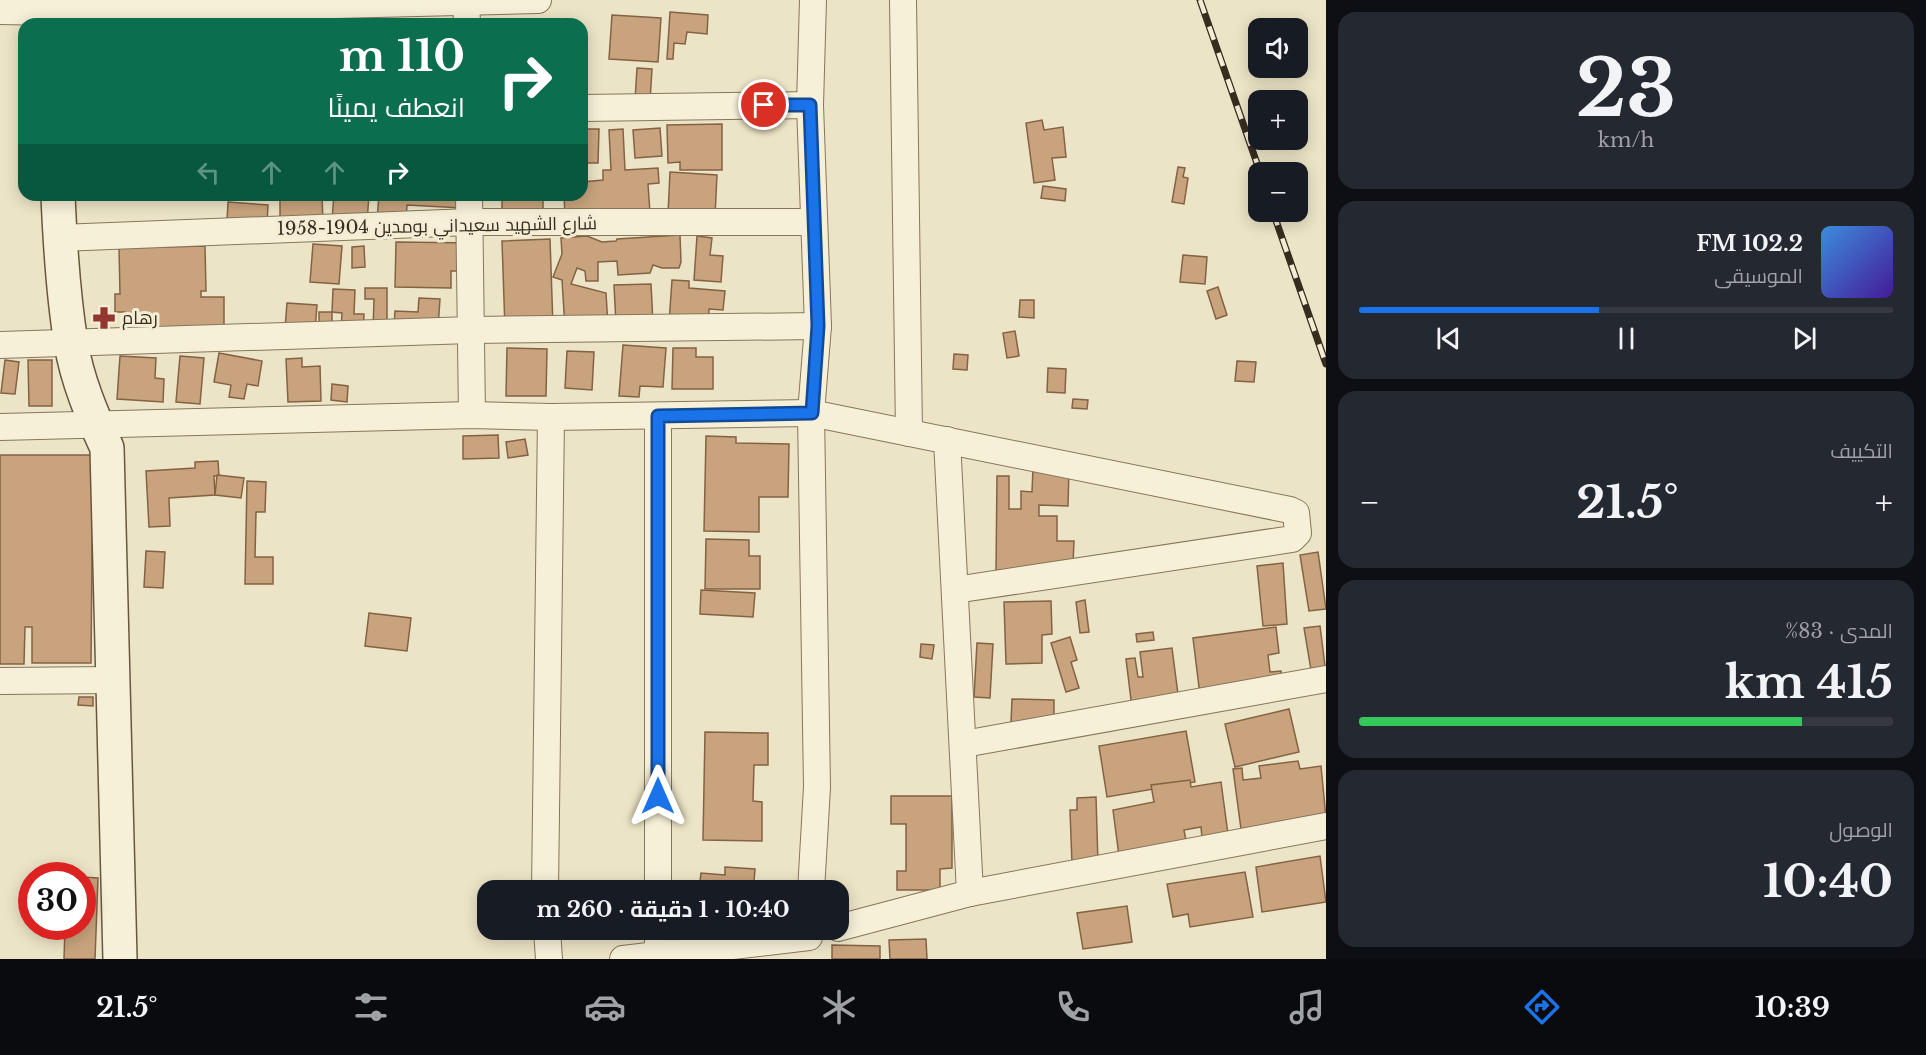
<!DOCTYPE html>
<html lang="ar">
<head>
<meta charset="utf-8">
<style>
	:root { --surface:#171b24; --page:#242831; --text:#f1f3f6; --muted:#9ea1a6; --line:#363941; --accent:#1a73e8 }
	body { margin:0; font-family:"Libre Baskerville",Cairo,serif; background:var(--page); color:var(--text); direction:rtl; height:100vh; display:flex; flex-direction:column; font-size:22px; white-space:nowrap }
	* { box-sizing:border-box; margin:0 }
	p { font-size:20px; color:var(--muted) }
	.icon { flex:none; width:33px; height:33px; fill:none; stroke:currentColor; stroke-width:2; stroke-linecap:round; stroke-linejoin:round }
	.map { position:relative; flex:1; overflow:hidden; direction:ltr }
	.drawer { display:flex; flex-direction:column; gap:12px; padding:12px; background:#0d0f14; width:600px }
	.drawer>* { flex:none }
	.hud { position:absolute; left:18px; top:18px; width:570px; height:183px; border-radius:18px; box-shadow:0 3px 15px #0003; direction:rtl; background:#0b6e4f; color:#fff; overflow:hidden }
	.buttons { position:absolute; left:1248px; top:18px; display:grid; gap:12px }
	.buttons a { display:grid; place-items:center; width:60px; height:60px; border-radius:12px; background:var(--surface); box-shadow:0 3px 15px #0003; font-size:30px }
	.speed { position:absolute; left:18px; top:862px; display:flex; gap:12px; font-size:30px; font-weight:700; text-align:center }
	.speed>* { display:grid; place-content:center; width:78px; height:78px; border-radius:50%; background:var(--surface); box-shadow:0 3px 15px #0003; line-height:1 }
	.speed .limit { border:9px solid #d22; background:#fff; color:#111 }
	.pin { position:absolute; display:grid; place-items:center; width:51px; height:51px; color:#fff; margin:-26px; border:3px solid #fff; border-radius:50%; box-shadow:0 2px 6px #0007 }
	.me { position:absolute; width:66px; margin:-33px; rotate:0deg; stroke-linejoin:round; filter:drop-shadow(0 0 4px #0008) }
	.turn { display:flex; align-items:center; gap:21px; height:126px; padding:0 24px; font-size:27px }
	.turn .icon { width:78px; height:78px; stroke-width:2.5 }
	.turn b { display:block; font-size:42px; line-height:51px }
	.lanes { display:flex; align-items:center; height:57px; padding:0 24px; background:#0003; justify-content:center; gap:30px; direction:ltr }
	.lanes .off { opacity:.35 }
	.big { font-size:45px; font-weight:700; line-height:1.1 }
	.drawer .widget { flex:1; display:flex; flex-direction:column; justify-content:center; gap:9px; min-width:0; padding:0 21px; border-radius:18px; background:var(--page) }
	.drawer .dial { align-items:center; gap:0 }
	.dial b { font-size:78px; line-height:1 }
	.song { display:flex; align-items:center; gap:18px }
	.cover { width:72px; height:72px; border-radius:9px; background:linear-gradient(135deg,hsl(210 70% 55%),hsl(260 70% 35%)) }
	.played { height:6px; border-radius:3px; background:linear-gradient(90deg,var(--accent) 45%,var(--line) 45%) }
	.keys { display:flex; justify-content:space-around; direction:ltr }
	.heat { display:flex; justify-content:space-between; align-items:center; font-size:33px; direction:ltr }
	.charge { height:9px; border-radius:4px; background:linear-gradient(90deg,#34c759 83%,var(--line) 0) }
	.trip { position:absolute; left:477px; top:880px; width:372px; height:60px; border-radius:18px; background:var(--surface); box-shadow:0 3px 15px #0003; font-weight:700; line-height:60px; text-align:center; direction:rtl }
	.menu { display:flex; height:96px; justify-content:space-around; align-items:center; background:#090b0e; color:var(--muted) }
	.menu .icon { width:42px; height:42px }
	.menu .selected { color:var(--accent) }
	.menu b { font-size:27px; color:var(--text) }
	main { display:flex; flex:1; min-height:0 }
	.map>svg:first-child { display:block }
	.building { fill:#c8a37d; stroke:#846243; stroke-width:1.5 }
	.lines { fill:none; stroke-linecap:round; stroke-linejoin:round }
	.street-casing { stroke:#86765c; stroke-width:28 }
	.secondary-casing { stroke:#68573f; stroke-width:36 }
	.street { stroke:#f7f0d8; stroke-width:26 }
	.secondary { stroke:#f7f0d8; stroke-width:33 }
	.rail-casing { stroke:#372d1f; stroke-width:7 }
	.rail { stroke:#f4edd5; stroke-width:4.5; stroke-dasharray:14; stroke-linecap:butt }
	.route-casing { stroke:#114b97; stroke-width:15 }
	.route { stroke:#1a73e8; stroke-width:10 }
	.labels { text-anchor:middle; stroke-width:6; stroke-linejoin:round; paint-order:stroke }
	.street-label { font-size:18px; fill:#372d1f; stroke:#f4edd5 }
	.poi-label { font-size:18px; fill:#372d1f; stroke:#f4edd5; text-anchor:start }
</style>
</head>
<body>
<main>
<section class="drawer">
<div class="widget dial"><b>23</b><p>km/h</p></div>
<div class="widget">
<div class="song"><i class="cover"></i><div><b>102.2 FM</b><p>الموسيقى</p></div></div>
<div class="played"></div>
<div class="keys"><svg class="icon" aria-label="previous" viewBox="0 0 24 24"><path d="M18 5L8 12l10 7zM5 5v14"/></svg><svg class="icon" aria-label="pause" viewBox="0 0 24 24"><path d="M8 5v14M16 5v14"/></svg><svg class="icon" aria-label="next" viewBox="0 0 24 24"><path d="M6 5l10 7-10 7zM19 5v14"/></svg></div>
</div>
<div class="widget"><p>التكييف</p>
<div class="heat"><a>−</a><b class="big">21.5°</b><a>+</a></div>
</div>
<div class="widget"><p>المدى · 83%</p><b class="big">415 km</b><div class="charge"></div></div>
<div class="widget"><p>الوصول</p><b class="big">10:40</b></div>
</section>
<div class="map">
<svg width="1326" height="959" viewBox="0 0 1326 959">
	<rect width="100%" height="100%" fill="#ece4c6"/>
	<g class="building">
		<polygon points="670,12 708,15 707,34 687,32 685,44 674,43 673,59 667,59"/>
		<polygon points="612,15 661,18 658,62 609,59"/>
		<polygon points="637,68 652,69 650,101 635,100"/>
		<polygon points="1042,120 1044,130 1063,127 1066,157 1052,158 1055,180 1034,183 1026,123"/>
		<polygon points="722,124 722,170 680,170 680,162 668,163 667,125"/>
		<polygon points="660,128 662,156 635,158 633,130"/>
		<polygon points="582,129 599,129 598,163 583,163 583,173"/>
		<polygon points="623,129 625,170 658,168 659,183 648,184 650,213 565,218 564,195 582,195 582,182 603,180 603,170 611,170 609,130"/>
		<polygon points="1178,167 1185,168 1183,177 1188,178 1184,204 1172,202"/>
		<polygon points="670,172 717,175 715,216 668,214"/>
		<polygon points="1043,186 1066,189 1065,201 1041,198"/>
		<polygon points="280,195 322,195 323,222 280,223"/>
		<polygon points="334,195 369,195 367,222 332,219"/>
		<polygon points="379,195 463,195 462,208 407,205 406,221 377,220"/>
		<rect x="502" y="195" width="41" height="21"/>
		<polygon points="228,202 268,205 267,224 227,221"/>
		<polygon points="680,235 681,262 679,268 662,268 653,265 650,273 618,275 617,261 598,262 598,281 586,281 585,271 577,268 571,284 606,293 608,326 565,328 562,280 553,277 562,254 561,238 587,236 602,242 616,241 617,239"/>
		<polygon points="697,236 712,238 710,255 723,256 721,282 694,280"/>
		<polygon points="550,239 553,326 505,329 502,241"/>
		<polygon points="396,242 476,243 476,271 451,271 451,288 395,287"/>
		<polygon points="313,244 342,246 339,284 310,282"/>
		<polygon points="205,246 206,291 201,291 201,297 224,297 224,335 126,339 125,312 115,312 115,294 120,294 119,248"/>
		<polygon points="364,246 365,267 352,268 352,247"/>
		<polygon points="1183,255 1207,257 1205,284 1180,282"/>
		<polygon points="672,280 689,281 689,288 725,291 723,310 709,309 708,326 669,323"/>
		<polygon points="651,284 653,323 616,324 614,285"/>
		<polygon points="1218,287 1227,315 1216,319 1207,291"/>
		<polygon points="365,288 387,288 387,331 373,331 374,299 365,299"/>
		<polygon points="333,289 355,290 354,314 364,314 363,332 341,330 342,313 332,312"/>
		<polygon points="419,298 440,299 438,328 394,326 395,311 418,312"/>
		<polygon points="1020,300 1034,300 1034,318 1019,317"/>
		<polygon points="287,303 317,305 315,331 285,329"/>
		<rect x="319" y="312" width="13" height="20"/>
		<polygon points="1015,331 1019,356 1007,358 1003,333"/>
		<polygon points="623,345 666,348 663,387 640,386 639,397 619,396"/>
		<polygon points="507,348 547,349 546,396 506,396"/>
		<polygon points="673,348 696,348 696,357 713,357 713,389 672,389"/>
		<polygon points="567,351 594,352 592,390 565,388"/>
		<polygon points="219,353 262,361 258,386 247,384 244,399 229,397 231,385 214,382"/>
		<polygon points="954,354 968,355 967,370 953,369"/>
		<polygon points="120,356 156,358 155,378 164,379 163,402 117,399"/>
		<polygon points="180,356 204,358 200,404 176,402"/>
		<polygon points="302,358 302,367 320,366 321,401 288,402 286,359"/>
		<polygon points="5,360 19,362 15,394 1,393"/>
		<polygon points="28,360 52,360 52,406 29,406"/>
		<polygon points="1237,361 1256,362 1254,382 1235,381"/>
		<polygon points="1048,368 1066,369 1065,393 1047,392"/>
		<polygon points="332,384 348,386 347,402 331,400"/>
		<polygon points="1073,399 1088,400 1087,409 1072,408"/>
		<polygon points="498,435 499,458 463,459 463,436"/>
		<polygon points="706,436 736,437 736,443 789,444 788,497 759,497 759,532 704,531"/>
		<polygon points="525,439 528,455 508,458 506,442"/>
		<polygon points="0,455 93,455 91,663 32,663 32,627 25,627 24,664 0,664"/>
		<polygon points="218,461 219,476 214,476 215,495 169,498 170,526 149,527 146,471 195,468 195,462"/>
		<polygon points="1033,468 1069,468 1068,506 1039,505 1039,516 1057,516 1057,541 1074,541 1073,564 1042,564 1042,573 996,573 997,476 1009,476 1009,509 1021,509 1021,491 1032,492"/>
		<polygon points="217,475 244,478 241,498 215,495"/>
		<polygon points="247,481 266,482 265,512 256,512 255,557 273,557 273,584 245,584"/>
		<polygon points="706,539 749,540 749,556 760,556 760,589 705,589"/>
		<polygon points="146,551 165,552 163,588 144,587"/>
		<polygon points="1318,552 1326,609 1309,611 1300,555"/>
		<polygon points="1283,563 1287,624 1263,626 1257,566"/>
		<polygon points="701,590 755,593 753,617 700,614"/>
		<polygon points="1085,600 1089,632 1080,633 1076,602"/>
		<polygon points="1051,601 1052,634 1042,635 1042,663 1006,664 1004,602"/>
		<polygon points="369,613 411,618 407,651 365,646"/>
		<polygon points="1320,626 1326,674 1312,676 1304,628"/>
		<polygon points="1276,627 1279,653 1268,655 1270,672 1281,671 1282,679 1200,695 1193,638"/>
		<polygon points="1153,632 1154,640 1137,642 1136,634"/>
		<polygon points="1070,637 1077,660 1071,662 1079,688 1066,692 1051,643"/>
		<polygon points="977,643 993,644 990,698 974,697"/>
		<polygon points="921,644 934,645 932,659 920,657"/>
		<polygon points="1172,648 1179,702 1132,708 1126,659 1135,658 1138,677 1143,677 1140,652"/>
		<polygon points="79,697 93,697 93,706 78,705"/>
		<polygon points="1012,699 1054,700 1054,722 1011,722"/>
		<polygon points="1289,709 1299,752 1235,767 1225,724"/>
		<polygon points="1186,731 1195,782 1107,797 1099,746"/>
		<polygon points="705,732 768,733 768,765 754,765 753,801 762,802 762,841 703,840"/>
		<polygon points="1298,761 1300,769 1321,766 1326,818 1241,829 1233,769 1242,768 1243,780 1261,778 1259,766"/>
		<polygon points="1190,780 1191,787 1221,782 1228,834 1202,838 1201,827 1184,830 1187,846 1119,856 1113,810 1154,802 1151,785"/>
		<polygon points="891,796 952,796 952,868 940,869 940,890 897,890 897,871 906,871 906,824 891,824"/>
		<polygon points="1096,797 1098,863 1072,864 1070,810 1077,810 1077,798"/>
		<polygon points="1320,856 1326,902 1262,912 1256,867"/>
		<polygon points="725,867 755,869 754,881 769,882 768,891 699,891 701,873 725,875"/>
		<polygon points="1245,872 1253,917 1190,927 1188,914 1173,917 1167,884"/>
		<polygon points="82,877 98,878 95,959 64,959 65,927 82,927"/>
		<polygon points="1127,906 1132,942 1083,949 1077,913"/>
		<polygon points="926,939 927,959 890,959 889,940"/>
		<polygon points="832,945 880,946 880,959 832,959"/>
	</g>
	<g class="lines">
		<g class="street-casing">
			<g id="street">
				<polyline points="466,0 467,24"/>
				<polyline points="903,0 909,433"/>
				<polyline points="0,11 51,12 538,0"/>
				<polyline points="582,108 810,105"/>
				<polyline points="469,195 472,415"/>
				<polyline points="60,238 470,222 814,222"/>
				<polyline points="0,345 471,330 818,326"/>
				<polyline points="0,427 472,415 551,417 811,413 1290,510 1296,513 1298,533 1292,539 955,590"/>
				<polyline points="947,440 970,893"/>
				<polyline points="0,681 113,680"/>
				<polyline points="964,744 1326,679"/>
				<polyline points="545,891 551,417"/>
				<polyline points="658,891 658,416"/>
				<polyline points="811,891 817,787 811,413 818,326 810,105 813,0"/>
				<polyline points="838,928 970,893 1326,826"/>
				<polyline points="547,930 549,959"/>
				<polyline points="658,955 658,930"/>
				<polyline points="623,959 809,937 809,930"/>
			</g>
		</g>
		<g class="secondary-casing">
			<g id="secondary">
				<polyline points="51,0 51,24"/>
				<path d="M58,195c2,49 5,99 13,148 6,37 21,72 36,105l13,511"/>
			</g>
		</g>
		<use href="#street" class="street"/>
		<use href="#secondary" class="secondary"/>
		<g class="rail-casing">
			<g id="rail">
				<polyline points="1200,0 1260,172"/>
				<polyline points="1273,212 1326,364"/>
			</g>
		</g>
		<use href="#rail" class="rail"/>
	</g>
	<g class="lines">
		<g class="route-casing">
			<polyline id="route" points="658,796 658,416 812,413 818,326 810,105 764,105"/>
		</g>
		<use href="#route" class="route"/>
	</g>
	<defs>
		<g id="pharmacy-bare" transform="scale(1.8)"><path d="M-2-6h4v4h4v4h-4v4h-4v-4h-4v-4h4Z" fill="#92372f" stroke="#f4edd5" stroke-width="2.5" paint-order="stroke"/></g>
	</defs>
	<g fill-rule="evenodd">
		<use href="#pharmacy-bare" x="104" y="318"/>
	</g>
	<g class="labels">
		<g class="street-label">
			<text transform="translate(437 226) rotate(-1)" y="6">شارع الشهيد سعيداني بومدين 1904-1958</text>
		</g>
		<g class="poi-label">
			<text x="122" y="324">رهام</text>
		</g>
	</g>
</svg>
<div class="buttons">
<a><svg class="icon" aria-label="sound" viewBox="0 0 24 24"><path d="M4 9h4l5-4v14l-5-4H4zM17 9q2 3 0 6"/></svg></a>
<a>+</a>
<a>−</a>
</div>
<div class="speed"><div class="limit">30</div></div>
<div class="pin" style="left:764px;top:105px;background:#d93025"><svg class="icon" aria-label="arrive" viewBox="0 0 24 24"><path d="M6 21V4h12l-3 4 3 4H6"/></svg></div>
<svg class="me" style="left:658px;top:796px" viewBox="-20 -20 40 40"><path d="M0-17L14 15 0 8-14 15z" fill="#1a73e8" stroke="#fff" stroke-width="4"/></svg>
<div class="trip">10:40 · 1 دقيقة · 260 m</div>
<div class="hud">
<div class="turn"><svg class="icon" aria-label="right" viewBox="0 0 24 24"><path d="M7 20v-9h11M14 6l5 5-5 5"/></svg><div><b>110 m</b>انعطف يمينًا</div></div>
<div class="lanes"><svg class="icon off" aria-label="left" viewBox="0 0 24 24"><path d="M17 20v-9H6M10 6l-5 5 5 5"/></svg><svg class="icon off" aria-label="ahead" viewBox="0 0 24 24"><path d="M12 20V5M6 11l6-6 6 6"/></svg><svg class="icon off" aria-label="ahead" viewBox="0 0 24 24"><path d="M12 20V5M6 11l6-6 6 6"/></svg><svg class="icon" aria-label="right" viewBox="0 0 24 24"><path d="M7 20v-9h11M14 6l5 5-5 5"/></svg></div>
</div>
</div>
</main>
<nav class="menu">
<b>10:39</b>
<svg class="icon selected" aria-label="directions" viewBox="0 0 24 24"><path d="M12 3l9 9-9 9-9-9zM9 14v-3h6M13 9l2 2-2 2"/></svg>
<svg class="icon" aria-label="music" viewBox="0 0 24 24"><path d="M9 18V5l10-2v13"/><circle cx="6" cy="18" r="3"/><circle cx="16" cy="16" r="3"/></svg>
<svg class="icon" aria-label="phone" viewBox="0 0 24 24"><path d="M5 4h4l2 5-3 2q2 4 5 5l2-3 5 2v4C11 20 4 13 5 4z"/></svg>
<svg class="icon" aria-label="climate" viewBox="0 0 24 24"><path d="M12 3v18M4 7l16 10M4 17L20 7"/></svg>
<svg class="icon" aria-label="car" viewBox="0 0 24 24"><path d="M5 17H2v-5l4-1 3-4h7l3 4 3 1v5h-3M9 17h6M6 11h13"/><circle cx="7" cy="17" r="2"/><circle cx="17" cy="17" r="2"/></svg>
<svg class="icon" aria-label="filters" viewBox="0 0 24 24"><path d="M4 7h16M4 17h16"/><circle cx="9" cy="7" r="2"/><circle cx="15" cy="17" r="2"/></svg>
<b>21.5°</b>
</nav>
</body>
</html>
